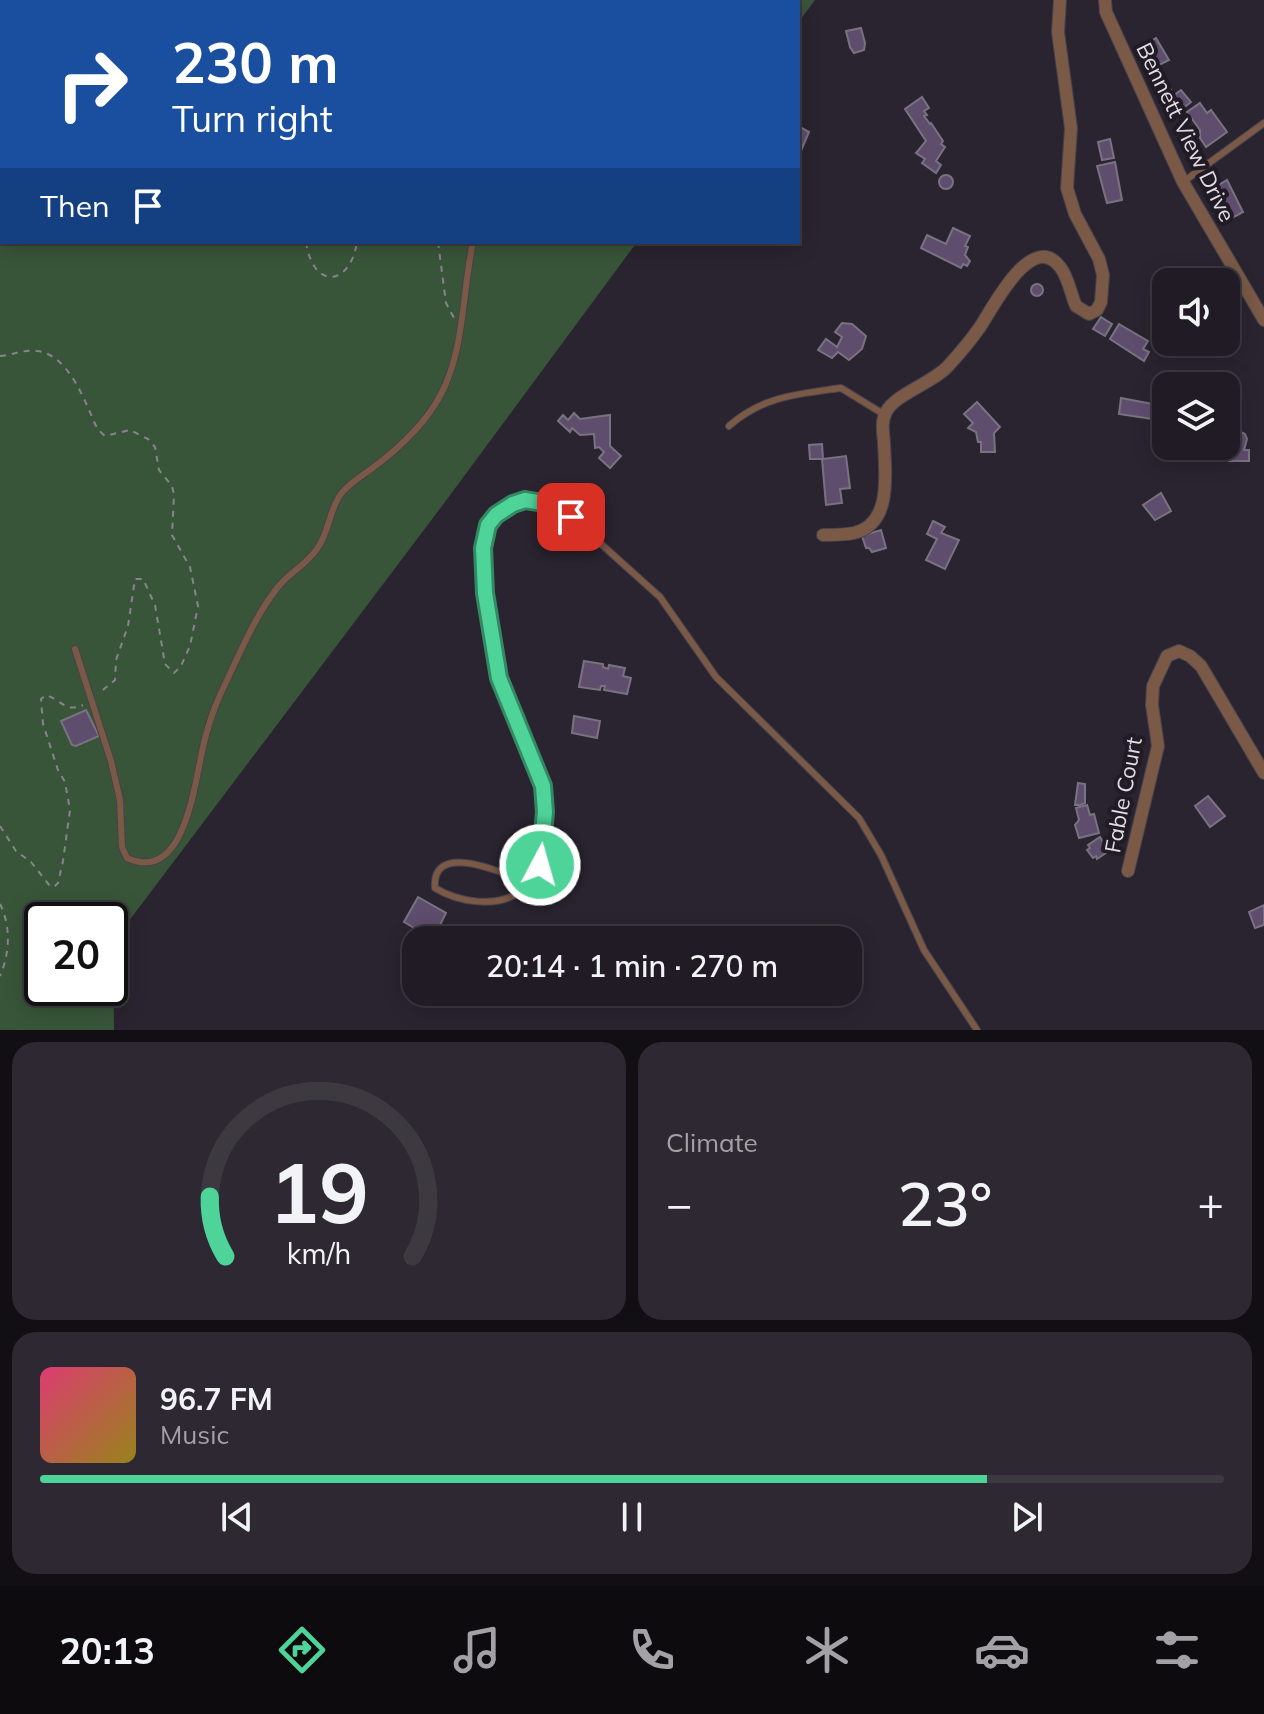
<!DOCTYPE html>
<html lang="en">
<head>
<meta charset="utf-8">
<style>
	:root { --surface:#201b24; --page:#2d2831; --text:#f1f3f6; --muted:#a2a1a6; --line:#3d3941; --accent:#4ed399 }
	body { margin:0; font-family:Mulish,sans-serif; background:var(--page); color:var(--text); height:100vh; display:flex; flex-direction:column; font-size:30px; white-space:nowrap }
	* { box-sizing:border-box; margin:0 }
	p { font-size:26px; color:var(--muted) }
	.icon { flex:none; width:44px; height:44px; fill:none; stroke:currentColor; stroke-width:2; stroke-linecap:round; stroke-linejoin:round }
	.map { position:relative; height:1030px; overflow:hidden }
	.side { display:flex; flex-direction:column; gap:12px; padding:12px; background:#120f14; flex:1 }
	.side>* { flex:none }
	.banner { position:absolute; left:0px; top:0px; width:800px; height:244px; box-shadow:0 4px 20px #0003,0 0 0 2px var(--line); background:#1a4fa0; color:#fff; overflow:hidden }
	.controls { position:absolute; left:1152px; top:268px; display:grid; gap:16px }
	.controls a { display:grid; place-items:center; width:88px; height:88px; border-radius:16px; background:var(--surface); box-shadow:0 4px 20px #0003,0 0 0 2px var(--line); font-size:40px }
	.speed { position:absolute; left:24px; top:902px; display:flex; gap:16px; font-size:40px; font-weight:700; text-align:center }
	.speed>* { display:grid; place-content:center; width:104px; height:104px; border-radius:50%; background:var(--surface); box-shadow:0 4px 20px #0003,0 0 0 2px var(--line); line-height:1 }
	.speed .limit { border:4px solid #111; border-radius:12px; background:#fff; color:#111 }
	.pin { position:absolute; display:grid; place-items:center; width:68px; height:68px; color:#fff; margin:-34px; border-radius:16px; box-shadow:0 4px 12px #0006 }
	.me { position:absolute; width:88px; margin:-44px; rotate:6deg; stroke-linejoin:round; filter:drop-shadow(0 0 6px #0008) }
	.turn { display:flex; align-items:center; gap:28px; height:168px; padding:0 40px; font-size:36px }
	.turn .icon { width:104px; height:104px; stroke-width:2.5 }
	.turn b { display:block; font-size:56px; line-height:68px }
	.then { display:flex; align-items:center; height:76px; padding:0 40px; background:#0003; gap:16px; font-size:30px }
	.big { font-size:60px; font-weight:600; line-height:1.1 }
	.side .tile { flex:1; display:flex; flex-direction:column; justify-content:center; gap:12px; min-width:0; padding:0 28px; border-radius:24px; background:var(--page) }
	.side .dial { align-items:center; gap:0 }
	.dial svg { height:208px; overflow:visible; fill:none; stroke:var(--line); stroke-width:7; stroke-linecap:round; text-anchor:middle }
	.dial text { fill:var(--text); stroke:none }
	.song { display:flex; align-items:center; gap:24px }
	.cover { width:96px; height:96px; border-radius:12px; background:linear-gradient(135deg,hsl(340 70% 55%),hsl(50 70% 35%)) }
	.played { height:8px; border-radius:4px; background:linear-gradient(90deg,var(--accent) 80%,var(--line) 80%) }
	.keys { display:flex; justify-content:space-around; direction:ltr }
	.heat { display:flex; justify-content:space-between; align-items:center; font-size:44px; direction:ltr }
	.side .tiles { flex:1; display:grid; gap:12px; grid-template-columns:1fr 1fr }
	.tile:last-child { grid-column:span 2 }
	.trip { position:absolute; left:402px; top:926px; width:460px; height:80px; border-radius:24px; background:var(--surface); box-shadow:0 4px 20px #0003,0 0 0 2px var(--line); font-weight:600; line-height:80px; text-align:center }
	.dock { display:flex; height:128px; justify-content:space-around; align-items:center; background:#0d0b0e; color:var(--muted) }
	.dock .icon { width:56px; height:56px }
	.dock .current { color:var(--accent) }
	.dock b { font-size:36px; color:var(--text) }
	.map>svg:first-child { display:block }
	.green { fill:#385539 }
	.building { fill:#5f4d6e; stroke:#797280; stroke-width:2 }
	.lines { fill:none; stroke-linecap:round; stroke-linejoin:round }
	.lane-casing { stroke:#47424d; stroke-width:8 }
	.street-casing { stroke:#47424d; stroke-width:14 }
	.path { stroke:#88838d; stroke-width:2; stroke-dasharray:6 6; stroke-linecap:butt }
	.lane { stroke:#7a5946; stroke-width:6 }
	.street { stroke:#7a5946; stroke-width:12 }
	.route-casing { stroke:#338963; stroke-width:20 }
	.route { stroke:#4ed399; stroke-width:14 }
	.labels { text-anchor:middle; stroke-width:8; stroke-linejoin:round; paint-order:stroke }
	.street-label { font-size:22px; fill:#e2dee6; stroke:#211b26 }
</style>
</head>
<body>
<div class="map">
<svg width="1264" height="1030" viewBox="0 0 1264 1030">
	<rect width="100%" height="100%" fill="#2a2430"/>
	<polygon class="green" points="0,0 815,0 798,23 798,2 2,2 2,242 637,242 445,502 110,946 110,920 42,920 42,988 110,988 110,953 113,955 114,1030 0,1030"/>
	<g class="building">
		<polygon points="861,28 865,43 864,50 854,53 850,47 846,31"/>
		<polygon points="1156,38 1169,60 1151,69 1140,47"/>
		<polygon points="1171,90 1174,95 1181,90 1191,102 1175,114 1164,99 1164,96"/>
		<polygon points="922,97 929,108 924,111 927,115 924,116 930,124 931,123 943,141 941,144 945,147 936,161 941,165 936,173 922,163 925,159 916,153 926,141 905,109"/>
		<polygon points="1200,103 1207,113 1211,110 1227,132 1206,147 1200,138 1200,130 1187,112"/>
		<polygon points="798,126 809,132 798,158"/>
		<polygon points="1110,139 1114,158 1102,160 1098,142"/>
		<polygon points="1115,162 1122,200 1107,203 1097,166"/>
		<circle cx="946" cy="182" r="7"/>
		<polygon points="1227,180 1243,212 1232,218 1227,210 1224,212 1221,207 1219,208 1209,191"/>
		<polygon points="953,228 970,236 965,246 968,247 965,255 970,261 967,266 963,264 961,268 921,248 927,235 946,244"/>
		<circle cx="1037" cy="290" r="6"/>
		<polygon points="1101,317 1112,324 1105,336 1093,329"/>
		<polygon points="842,323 852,324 866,336 862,349 849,360 838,352 832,358 818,350 826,339 837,347 842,337 835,332"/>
		<polygon points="1119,324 1148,341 1143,349 1149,352 1144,361 1110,339"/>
		<polygon points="1121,398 1153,404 1153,407 1159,408 1166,427 1166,440 1161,442 1152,419 1119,414"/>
		<polygon points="977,402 1000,427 994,433 995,452 981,452 981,442 978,442 976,432 968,428 973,423 964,414"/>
		<polygon points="574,413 580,419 610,415 610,446 621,456 610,468 599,458 604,452 599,447 595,448 594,434 580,435 572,428 570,432 558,421 563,415 568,420"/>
		<polygon points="1231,430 1234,434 1241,432 1245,434 1247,439 1244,450 1249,450 1249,461 1229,461 1231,436 1228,433"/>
		<polygon points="822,444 823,459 810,459 809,445"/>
		<polygon points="846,456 850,488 840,489 842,503 826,505 822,459"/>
		<polygon points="1161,493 1171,511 1155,520 1143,505"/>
		<polygon points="933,521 945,527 941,533 959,540 945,569 926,560 937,539 927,534"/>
		<polygon points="881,530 886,548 872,552 869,548 866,548 862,536"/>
		<polygon points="584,661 603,664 603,667 608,669 609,665 625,668 623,676 631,678 627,694 604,690 605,686 601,686 600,690 579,687"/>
		<polygon points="86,710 99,736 76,746 72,745 61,721"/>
		<polygon points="574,716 600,721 597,738 572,733"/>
		<polygon points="1078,783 1085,784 1085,803 1080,805 1075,805"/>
		<polygon points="1208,796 1225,816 1210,827 1195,806"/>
		<polygon points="1087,805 1090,815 1094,814 1099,833 1079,838 1075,825 1079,820 1076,808"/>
		<polygon points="1100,837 1109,851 1097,859 1096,856 1093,858 1087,850 1090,848 1088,845"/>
		<polygon points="418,897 446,913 433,939 404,922"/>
		<polygon points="1264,905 1264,925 1255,928 1249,912"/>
	</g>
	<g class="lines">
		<g class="lane-casing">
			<g id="lane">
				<polyline points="586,2 587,0"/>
				<polyline points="1183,182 1264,123"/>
				<path d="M729,426c34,-30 69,-32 112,-38l44,27"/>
				<path d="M75,649l36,112 9,39 2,47 5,11c62,28 68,-87 79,-123 5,-20 13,-39 22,-57 14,-30 29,-65 50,-91 11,-14 28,-22 39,-38 12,-16 12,-39 24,-55 8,-11 22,-19 33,-27 25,-19 51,-43 66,-71 25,-46 22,-104 33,-154"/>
				<path d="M522,880c-21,-8 -91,-39 -87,8 23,14 60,20 83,5l4,-13 10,-3 8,-12 5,-53 -2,-26 -44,-108 -14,-85 -2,-45 5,-23 8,-10 17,-11 12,-4 18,3 28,14 89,80 56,80 143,141 22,37 43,95 53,80"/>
			</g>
		</g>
		<g class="street-casing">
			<g id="street">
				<polyline points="1105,0 1106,12 1183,182 1264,320"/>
				<path d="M823,535c10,0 21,0 31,-2 39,-9 31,-61 30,-91 -1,-10 -3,-20 2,-30 9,-18 49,-30 63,-47 11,-12 22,-25 31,-38 12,-18 52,-98 80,-60 8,9 11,28 16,39l13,8 8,-4 4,-8 2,-27 -4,-16 -24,-45 -8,-26 4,-60 -13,-96 2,-32"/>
				<polyline points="1128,871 1158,746 1152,705 1153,686 1167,656 1179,651 1190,656 1201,666 1264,773"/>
			</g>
		</g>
		<g class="path">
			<polyline points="225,0 226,2"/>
			<polyline points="402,0 402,2"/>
			<path d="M306,242c7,48 44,45 51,0"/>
			<polyline points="438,242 446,303 454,318"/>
			<path d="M0,356c12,-1 25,-7 37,-5 27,3 43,38 52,59 5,11 6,18 16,26l25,-6 18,9 7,8 4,23 13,16 2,9 -2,40 18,32 8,39 -8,40 -9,20 -7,7 -9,-9 -10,-59 -12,-26h-8l-7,47 -12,34 -1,20 -17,14"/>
			<path d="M0,826l16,25 15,11 19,24 4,1 4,-4 5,-22 7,-51 -5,-28 -7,-12 -15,-46 -2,-25 5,-4c16,5 19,18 37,10"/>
			<path d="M0,904c11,22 10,49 0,72"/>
		</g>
		<use href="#lane" class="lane"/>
		<use href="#street" class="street"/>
	</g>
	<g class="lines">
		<g class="route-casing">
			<polyline id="route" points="540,865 545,812 543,786 499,678 485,593 483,548 488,525 496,515 513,504 525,500 543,503 571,517"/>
		</g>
		<use href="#route" class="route"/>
	</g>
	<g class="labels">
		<g class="street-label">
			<text transform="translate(1186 132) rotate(64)" y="8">Bennett View Drive</text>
			<text transform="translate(1123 795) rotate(-79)" y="8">Fable Court</text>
		</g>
	</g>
</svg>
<div class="controls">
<a><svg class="icon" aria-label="sound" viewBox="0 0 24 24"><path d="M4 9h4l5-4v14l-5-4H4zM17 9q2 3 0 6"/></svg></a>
<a><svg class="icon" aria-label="layers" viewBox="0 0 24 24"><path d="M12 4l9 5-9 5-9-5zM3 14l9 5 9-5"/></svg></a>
</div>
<div class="speed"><div class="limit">20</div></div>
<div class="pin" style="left:571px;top:517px;background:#d93025"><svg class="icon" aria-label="arrive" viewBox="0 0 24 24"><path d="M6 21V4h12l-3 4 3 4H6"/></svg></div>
<svg class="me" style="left:540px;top:865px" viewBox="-20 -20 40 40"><circle r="17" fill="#4ed399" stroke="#fff" stroke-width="3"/><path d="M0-11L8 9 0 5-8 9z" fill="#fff"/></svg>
<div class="trip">20:14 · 1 min · 270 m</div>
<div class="banner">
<div class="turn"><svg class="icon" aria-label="right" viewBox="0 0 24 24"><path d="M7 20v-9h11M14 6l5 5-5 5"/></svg><div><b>230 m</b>Turn right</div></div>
<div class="then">Then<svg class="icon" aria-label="arrive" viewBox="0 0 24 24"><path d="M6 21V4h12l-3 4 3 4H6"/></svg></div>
</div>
</div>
<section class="side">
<div class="tiles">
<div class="tile dial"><svg viewBox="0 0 100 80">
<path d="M14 69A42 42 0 1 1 86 69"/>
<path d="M14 69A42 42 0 0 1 8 46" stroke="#4ed399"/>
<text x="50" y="56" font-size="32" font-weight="700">19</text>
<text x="50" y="72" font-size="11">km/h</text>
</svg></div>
<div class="tile"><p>Climate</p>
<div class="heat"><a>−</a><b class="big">23°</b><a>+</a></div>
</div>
<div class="tile">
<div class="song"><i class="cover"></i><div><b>96.7 FM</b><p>Music</p></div></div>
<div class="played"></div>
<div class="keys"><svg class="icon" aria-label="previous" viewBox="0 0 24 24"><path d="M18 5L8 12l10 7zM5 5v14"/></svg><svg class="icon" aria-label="pause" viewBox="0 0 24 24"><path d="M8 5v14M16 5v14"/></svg><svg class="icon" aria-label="next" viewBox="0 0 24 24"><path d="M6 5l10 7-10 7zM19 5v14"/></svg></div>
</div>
</div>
</section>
<nav class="dock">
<b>20:13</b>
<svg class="icon current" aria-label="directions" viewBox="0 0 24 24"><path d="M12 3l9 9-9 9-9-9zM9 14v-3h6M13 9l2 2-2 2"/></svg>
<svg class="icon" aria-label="music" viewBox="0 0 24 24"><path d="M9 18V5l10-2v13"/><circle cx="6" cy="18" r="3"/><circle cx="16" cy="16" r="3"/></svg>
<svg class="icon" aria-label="phone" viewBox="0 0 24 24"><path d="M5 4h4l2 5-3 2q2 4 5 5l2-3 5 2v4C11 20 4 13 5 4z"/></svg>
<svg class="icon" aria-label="climate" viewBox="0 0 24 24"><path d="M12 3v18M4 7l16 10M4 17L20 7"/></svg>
<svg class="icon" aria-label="car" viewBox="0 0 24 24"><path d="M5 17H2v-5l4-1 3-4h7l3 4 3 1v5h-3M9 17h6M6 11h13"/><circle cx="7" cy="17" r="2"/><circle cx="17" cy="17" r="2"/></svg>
<svg class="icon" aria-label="filters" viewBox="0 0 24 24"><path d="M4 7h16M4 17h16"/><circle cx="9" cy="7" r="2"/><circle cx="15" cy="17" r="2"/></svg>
</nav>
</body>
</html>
